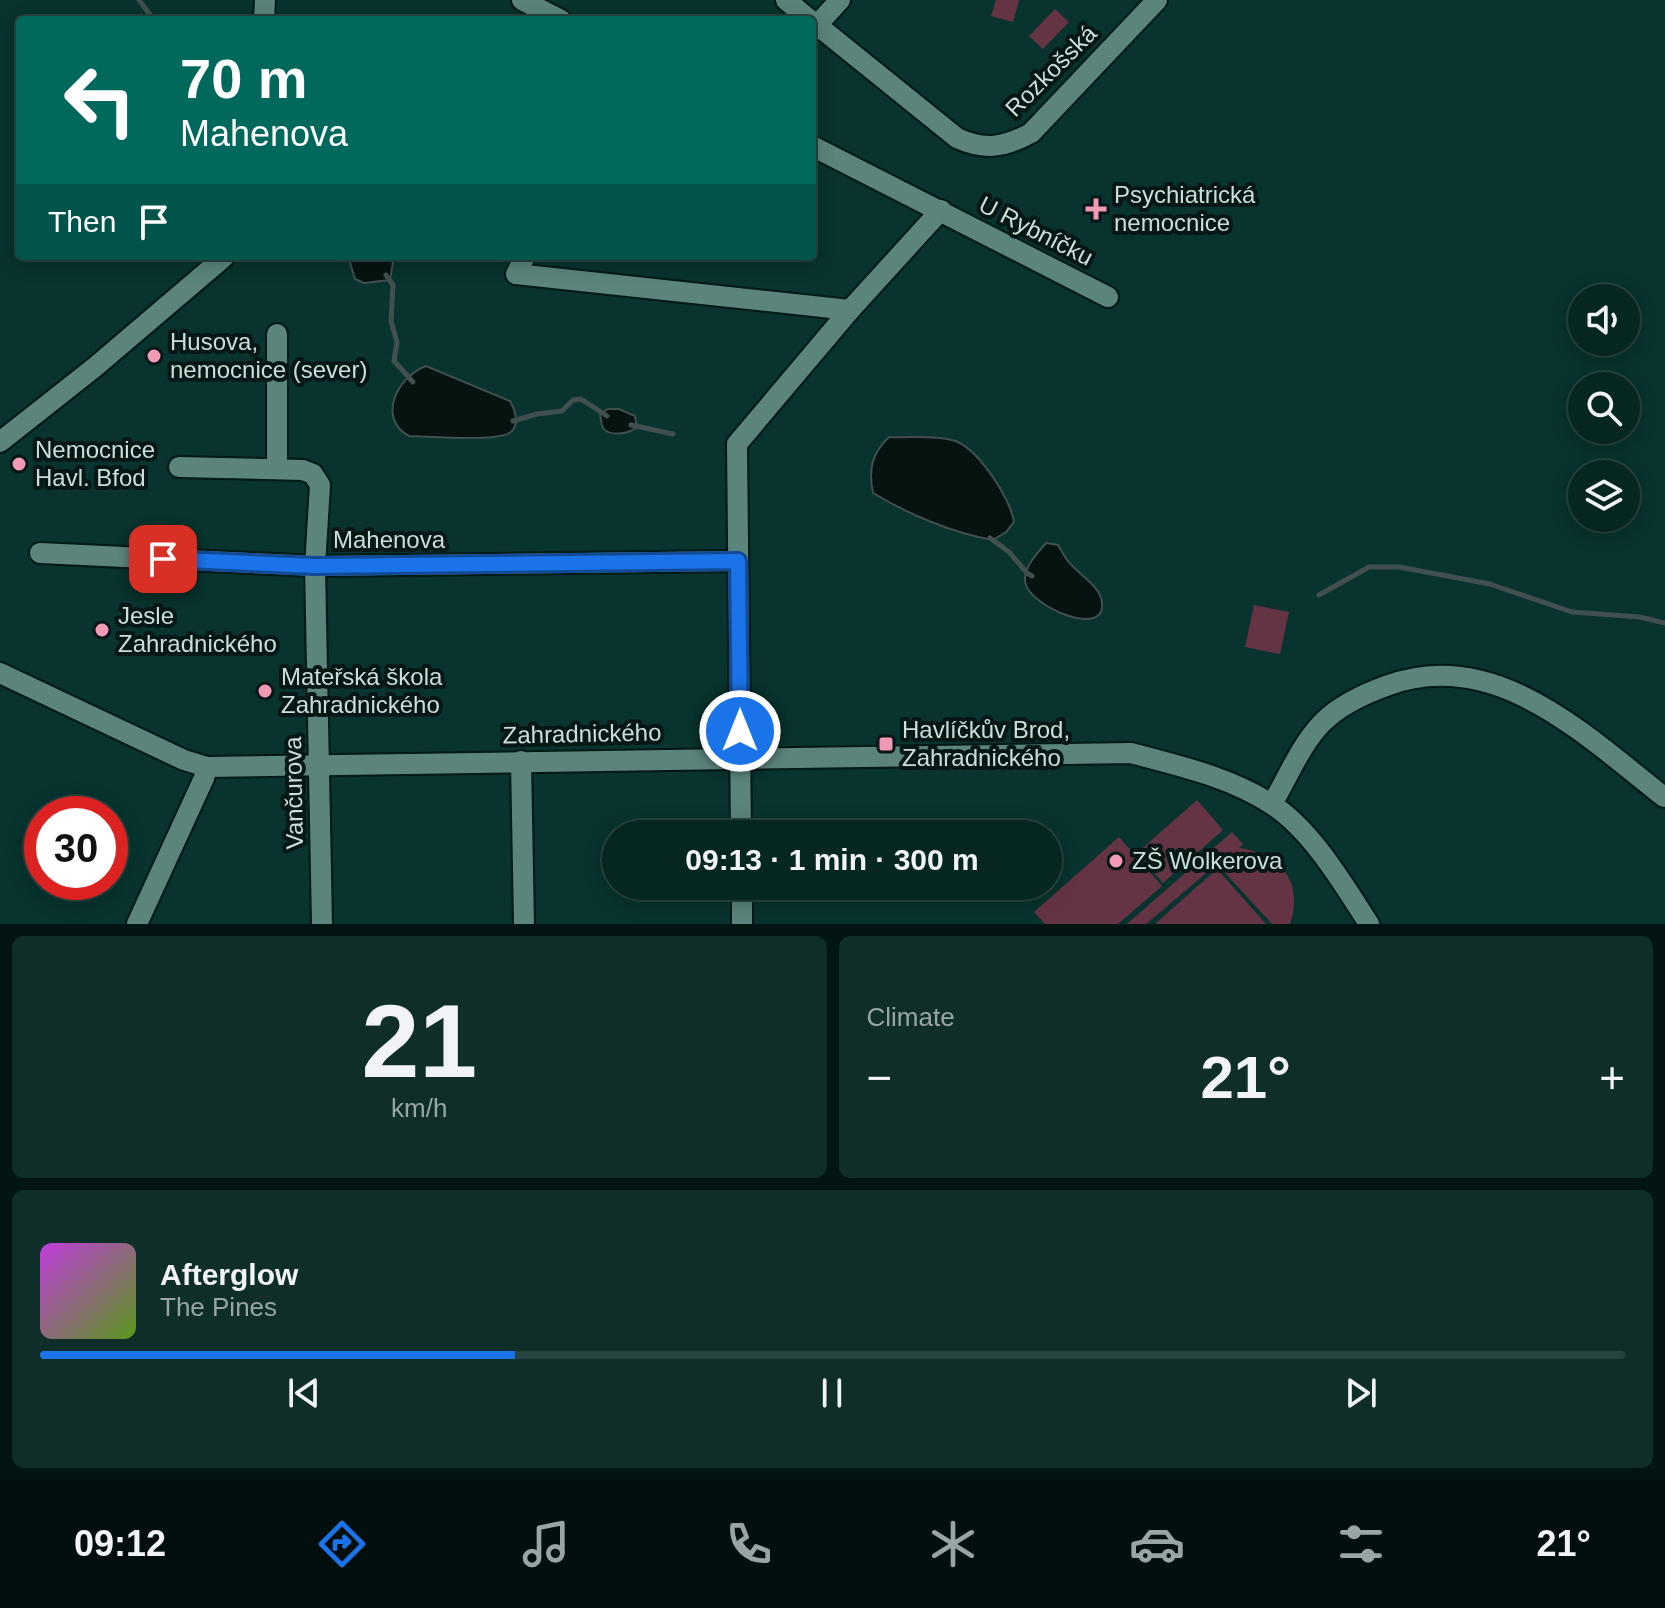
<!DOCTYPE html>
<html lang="en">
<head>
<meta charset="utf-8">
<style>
	:root { --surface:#062622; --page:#0f2e2a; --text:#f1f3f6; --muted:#98a5a5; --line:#274340; --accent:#1a73e8 }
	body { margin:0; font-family:Helvetica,sans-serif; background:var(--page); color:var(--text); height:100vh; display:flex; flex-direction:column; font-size:30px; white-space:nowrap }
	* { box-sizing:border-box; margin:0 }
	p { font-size:26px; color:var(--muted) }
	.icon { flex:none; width:44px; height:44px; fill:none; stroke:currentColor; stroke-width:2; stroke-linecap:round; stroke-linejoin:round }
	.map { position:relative; height:924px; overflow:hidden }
	.drawer { display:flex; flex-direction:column; gap:12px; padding:12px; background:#031513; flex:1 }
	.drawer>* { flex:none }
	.banner { position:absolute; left:16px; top:16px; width:800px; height:244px; border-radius:8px; box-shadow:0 4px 20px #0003,0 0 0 2px var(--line); background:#00695c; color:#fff; overflow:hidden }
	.controls { position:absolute; left:1568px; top:284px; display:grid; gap:16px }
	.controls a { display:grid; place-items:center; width:72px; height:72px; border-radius:50%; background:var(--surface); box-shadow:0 4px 20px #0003,0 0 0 2px var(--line); font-size:40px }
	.speed { position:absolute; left:24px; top:796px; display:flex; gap:16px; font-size:40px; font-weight:700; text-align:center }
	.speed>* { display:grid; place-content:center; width:104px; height:104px; border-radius:50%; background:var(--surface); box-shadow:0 4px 20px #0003,0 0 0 2px var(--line); line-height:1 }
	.speed .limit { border:12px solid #d22; background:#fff; color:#111 }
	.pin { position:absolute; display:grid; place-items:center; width:68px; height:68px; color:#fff; margin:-34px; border-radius:16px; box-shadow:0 4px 12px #0006 }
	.me { position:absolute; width:88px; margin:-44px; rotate:0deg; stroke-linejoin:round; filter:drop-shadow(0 0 6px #0008) }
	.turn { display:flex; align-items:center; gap:28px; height:168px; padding:0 32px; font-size:36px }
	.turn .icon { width:104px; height:104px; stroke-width:2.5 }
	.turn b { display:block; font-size:56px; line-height:68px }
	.then { display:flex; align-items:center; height:76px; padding:0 32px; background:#0003; gap:16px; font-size:30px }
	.big { font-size:60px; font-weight:600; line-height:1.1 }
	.drawer .tile { flex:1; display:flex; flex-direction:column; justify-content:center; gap:12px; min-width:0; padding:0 28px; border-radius:12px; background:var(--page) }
	.drawer .dial { align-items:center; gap:0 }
	.dial b { font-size:104px; line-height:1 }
	.song { display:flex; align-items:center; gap:24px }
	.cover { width:96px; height:96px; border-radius:12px; background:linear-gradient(135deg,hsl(290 70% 55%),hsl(90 70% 35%)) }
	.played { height:8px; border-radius:4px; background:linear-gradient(90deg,var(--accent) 30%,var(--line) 30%) }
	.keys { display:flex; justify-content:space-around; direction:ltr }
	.heat { display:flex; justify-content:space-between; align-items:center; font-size:44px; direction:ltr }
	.drawer .tiles { flex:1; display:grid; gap:12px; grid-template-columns:1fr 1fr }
	.tile:last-child { grid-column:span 2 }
	.trip { position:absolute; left:602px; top:820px; width:460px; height:80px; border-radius:40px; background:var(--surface); box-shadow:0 4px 20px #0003,0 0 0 2px var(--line); font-weight:600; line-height:80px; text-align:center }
	.dock { display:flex; height:128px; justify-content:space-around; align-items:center; background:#020f0e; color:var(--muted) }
	.dock .icon { width:56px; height:56px }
	.dock .on { color:var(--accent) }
	.dock b { font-size:36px; color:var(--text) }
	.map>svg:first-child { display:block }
	.green { fill:#653444 }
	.water { fill:#061311; stroke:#41504e; stroke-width:2 }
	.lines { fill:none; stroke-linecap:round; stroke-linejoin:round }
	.stream { stroke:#41504e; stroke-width:5 }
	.street-casing { stroke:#001916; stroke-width:24 }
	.street { stroke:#5b847d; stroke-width:20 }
	.route-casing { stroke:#114b97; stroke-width:20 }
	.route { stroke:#1a73e8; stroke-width:14 }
	.poi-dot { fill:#f09ab5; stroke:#071715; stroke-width:3 }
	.labels { text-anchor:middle; stroke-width:8; stroke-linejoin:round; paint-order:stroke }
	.street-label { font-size:24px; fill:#cadfdb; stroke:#071715 }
	.poi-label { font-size:24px; fill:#cadfdb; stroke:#071715; text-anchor:start }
</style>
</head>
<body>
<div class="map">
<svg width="1665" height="924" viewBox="0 0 1665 924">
	<rect width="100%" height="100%" fill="#08332e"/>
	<g class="green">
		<polygon points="996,0 1019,0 1013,22 991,16"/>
		<polygon points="1055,9 1069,22 1043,49 1029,36"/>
		<polygon points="1254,605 1289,612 1280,654 1245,647"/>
		<polygon points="1197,800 1223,830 1163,883 1137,853"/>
		<path d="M1232,832l11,12 -4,4c42,6 65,34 51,76h-18l-55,-60 -71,60h-19z"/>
		<polygon points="1119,837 1162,886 1118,924 1045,924 1034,912"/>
		<polygon points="1217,869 1266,924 1155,924"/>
	</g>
	<g class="water">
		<polygon points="348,256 394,256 390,280 364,283 355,279"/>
		<path d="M426,366l84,35c5,9 10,21 2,30 -11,12 -85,5 -103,5 -33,-18 -11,-60 17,-70z"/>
		<path d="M608,409h11l16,7 2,11c-8,7 -27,10 -34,1 -2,-3 -2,-11 -3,-14z"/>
		<path d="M889,437c20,1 44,-2 63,3 25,6 59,59 62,82l-8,10 -13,8c-41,-7 -85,-26 -120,-47 -5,-23 -1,-40 16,-56z"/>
		<path d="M1046,543l12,2c3,5 6,11 10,16 9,12 29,23 33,37 12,44 -74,9 -76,-17 -1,-15 12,-27 21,-38z"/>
	</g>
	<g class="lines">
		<g class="stream">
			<polyline points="139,0 154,20"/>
			<polyline points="386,275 393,285 391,321 397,342 394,361 413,382"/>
			<polyline points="513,421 537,414 562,411 573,400 581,399 607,416"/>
			<polyline points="631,425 673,434"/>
			<polyline points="990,538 1009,552 1027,573 1032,576"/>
			<polyline points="1319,595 1369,567 1399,567 1490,584 1572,612 1640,617 1665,623"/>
		</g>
		<g class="street-casing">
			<g id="street">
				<polyline points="522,0 561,20"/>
				<polyline points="786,0 810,20"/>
				<polyline points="264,20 265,0"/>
				<path d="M812,21l145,117c28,13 48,9 74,-5l126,-133"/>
				<polyline points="817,25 840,0"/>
				<polyline points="812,146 1108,297"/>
				<polyline points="525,256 516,274 850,310"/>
				<polyline points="0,442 95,367 223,258"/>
				<polyline points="179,467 303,470 313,474 320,485 315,566 322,924"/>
				<polyline points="277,469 277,334"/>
				<polyline points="40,553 315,566 738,561"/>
				<path d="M0,673l184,87 23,7 924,-14c48,13 99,24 140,51 40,25 73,81 98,120"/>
				<polyline points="521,761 524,924"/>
				<path d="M1272,804c16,-27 29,-60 51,-82 17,-17 41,-28 63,-36 108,-41 199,49 278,111"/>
				<polyline points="741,834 737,444 850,310 941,210"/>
				<polyline points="742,886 742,924"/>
				<polyline points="137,924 204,778 207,767"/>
			</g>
		</g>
		<use href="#street" class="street"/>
	</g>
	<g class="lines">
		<g class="route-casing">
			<polyline id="route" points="163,559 315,566 738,561 740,731"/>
		</g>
		<use href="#route" class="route"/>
	</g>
	<g class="poi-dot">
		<path d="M1092 197h8v8h8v8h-8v8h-8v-8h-8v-8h8z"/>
		<circle cx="154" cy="356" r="8"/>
		<circle cx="19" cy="464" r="8"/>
		<circle cx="102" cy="630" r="8"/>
		<circle cx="265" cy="691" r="8"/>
		<rect x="878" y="736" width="16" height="16" rx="4"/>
		<circle cx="1116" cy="861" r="8"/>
	</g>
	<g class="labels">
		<g class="street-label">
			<text transform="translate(1051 71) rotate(-45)" y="8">Rozkošská</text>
			<text transform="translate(1036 231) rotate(27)" y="8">U Rybníčku</text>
			<text x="389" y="548">Mahenova</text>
			<text transform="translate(582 734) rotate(-1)" y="8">Zahradnického</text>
			<text transform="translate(294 793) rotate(-91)" y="8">Vančurova</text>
		</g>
		<g class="poi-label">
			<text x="1114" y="203">Psychiatrická<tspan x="1114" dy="28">nemocnice</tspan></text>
			<text x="170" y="350">Husova,<tspan x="170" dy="28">nemocnice (sever)</tspan></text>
			<text x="35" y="458">Nemocnice<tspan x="35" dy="28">Havl. Bfod</tspan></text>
			<text x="118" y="624">Jesle<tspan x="118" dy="28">Zahradnického</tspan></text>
			<text x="281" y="685">Mateřská škola<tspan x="281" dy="28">Zahradnického</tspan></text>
			<text x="902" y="738">Havlíčkův Brod,<tspan x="902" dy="28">Zahradnického</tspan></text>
			<text x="1132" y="869">ZŠ Wolkerova</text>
		</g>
	</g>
</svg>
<div class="controls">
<a><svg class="icon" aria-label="sound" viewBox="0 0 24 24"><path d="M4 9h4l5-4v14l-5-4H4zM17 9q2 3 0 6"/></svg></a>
<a><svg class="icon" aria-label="search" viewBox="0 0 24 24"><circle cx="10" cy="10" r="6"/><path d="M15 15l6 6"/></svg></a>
<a><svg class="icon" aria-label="layers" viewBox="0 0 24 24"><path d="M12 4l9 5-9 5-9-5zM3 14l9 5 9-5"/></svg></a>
</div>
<div class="speed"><div class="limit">30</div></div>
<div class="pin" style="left:163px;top:559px;background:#d93025"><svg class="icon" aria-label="arrive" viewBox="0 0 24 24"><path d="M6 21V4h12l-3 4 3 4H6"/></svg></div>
<svg class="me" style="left:740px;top:731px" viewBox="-20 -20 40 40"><circle r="17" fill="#1a73e8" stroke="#fff" stroke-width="3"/><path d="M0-11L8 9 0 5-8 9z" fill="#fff"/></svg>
<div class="trip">09:13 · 1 min · 300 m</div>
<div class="banner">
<div class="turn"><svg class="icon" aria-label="left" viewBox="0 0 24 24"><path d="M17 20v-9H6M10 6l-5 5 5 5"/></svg><div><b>70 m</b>Mahenova</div></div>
<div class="then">Then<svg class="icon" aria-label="arrive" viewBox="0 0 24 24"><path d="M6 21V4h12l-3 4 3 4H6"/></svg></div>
</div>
</div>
<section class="drawer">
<div class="tiles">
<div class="tile dial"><b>21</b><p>km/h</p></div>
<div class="tile"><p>Climate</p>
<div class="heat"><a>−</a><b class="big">21°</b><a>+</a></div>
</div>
<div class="tile">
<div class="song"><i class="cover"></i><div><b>Afterglow</b><p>The Pines</p></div></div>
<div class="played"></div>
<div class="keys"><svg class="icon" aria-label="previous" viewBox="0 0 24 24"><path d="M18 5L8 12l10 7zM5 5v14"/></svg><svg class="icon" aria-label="pause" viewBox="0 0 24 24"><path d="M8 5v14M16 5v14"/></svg><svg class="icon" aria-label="next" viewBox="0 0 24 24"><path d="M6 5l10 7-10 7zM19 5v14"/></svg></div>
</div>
</div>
</section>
<nav class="dock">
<b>09:12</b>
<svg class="icon on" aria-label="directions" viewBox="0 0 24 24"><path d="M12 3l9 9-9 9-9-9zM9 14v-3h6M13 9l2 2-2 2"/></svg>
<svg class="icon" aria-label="music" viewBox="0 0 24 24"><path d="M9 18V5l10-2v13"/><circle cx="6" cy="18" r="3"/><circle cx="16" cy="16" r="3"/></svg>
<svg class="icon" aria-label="phone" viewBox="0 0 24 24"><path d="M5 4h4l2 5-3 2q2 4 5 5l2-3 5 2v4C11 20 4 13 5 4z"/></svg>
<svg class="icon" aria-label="climate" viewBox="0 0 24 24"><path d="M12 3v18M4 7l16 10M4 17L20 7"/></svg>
<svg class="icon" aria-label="car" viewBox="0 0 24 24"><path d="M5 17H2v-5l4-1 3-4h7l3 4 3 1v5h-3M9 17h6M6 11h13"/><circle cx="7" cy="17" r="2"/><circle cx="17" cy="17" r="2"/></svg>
<svg class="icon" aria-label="filters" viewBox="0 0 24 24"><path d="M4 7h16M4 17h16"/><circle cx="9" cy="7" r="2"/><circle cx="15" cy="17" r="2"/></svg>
<b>21°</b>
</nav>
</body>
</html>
